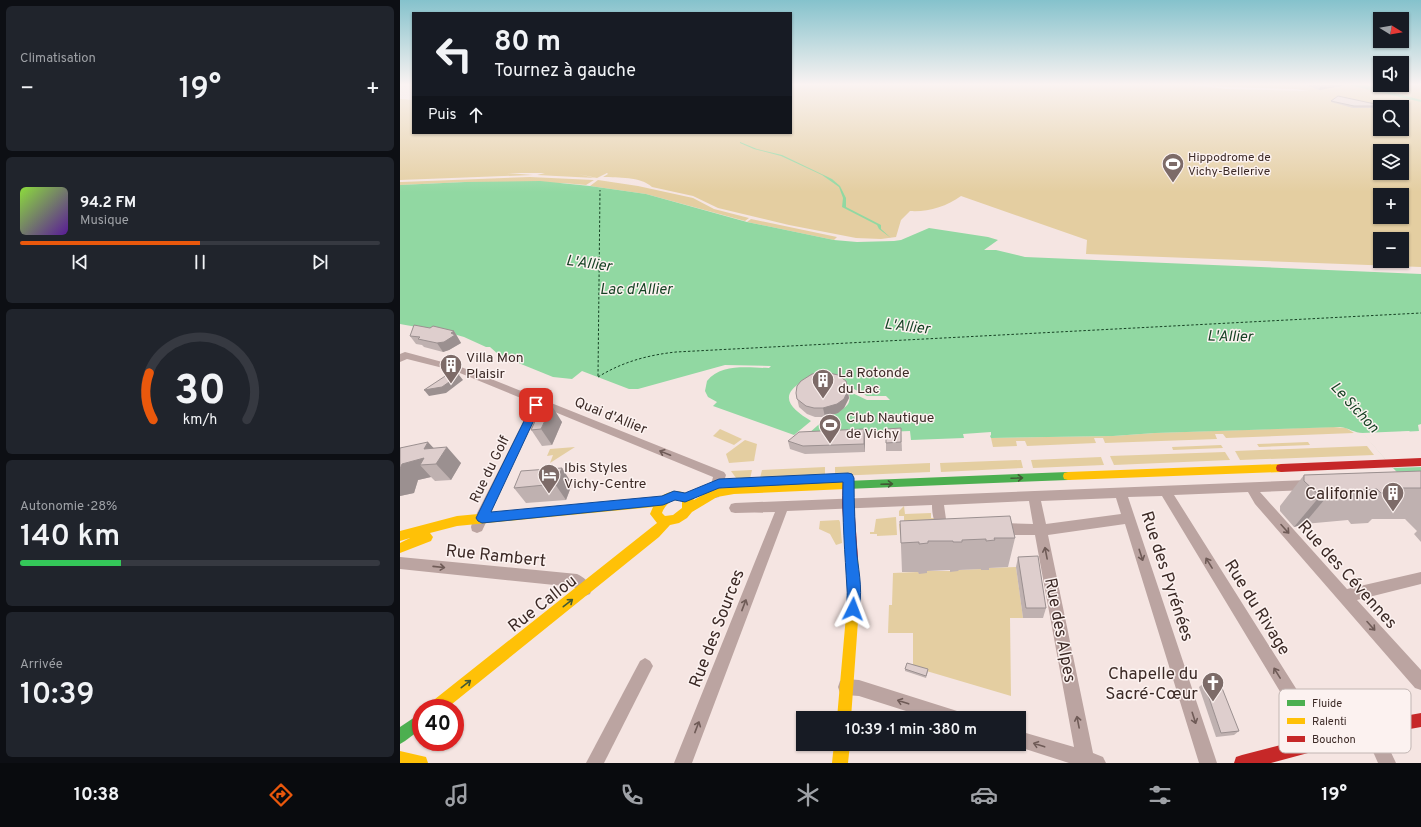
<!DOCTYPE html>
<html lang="fr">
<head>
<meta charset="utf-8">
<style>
	:root { --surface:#171b24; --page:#20242c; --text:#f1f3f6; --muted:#9ea1a6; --line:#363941; --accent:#ea580c }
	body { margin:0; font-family:Overpass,sans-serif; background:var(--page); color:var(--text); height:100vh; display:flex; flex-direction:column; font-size:15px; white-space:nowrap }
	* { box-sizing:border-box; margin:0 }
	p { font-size:13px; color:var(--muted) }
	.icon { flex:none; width:22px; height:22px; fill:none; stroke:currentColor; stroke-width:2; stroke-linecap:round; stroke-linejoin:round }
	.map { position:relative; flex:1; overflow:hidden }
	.sheet { display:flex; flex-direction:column; gap:6px; padding:6px; background:#0d0f14; width:400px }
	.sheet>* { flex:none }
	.top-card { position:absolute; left:12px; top:12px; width:380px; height:122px; border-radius:0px; box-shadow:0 1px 3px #0004; background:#171b24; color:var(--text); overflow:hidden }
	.needle { width:26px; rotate:101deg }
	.tools { position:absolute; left:973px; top:12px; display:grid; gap:8px }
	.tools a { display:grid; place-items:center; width:36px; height:36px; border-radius:0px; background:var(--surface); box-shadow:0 1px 3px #0004; font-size:20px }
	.speed { position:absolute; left:12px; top:699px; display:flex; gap:8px; font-size:20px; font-weight:700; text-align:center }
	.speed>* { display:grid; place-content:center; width:52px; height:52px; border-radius:50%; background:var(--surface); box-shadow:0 1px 3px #0004; line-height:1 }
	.speed .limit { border:6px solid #d22; background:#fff; color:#111 }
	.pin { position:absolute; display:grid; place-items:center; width:34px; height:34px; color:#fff; margin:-17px; border-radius:8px; box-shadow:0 2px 6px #0006 }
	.me { position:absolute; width:44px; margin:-22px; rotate:3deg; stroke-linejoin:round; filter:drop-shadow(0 0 3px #0008) }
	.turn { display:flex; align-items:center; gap:14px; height:84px; padding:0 16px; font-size:18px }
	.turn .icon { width:52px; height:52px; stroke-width:2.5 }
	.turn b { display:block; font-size:28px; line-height:34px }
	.then { display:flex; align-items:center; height:38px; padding:0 16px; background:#0003; gap:8px; font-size:15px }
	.big { font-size:30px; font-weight:600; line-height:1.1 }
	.sheet .card { flex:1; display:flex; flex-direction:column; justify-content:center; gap:6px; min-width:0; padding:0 14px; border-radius:6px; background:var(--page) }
	.sheet .dial { align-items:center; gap:0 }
	.dial svg { height:104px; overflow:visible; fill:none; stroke:var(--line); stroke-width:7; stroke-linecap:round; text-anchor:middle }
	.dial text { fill:var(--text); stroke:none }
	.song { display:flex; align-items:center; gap:12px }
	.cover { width:48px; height:48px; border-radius:6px; background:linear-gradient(135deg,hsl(90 70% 55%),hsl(270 70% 35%)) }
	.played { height:4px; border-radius:2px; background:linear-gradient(90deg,var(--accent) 50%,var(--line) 50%) }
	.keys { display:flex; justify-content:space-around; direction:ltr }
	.heat { display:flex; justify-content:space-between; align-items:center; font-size:22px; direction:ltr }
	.charge { height:6px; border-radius:3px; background:linear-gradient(90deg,#34c759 28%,var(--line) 0) }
	.trip { position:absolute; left:396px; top:711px; width:230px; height:40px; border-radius:0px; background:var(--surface); box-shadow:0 1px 3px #0004; font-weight:600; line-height:40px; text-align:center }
	.dock { display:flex; height:64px; justify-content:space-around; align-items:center; background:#090b0e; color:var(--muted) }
	.dock .icon { width:28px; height:28px }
	.dock .current { color:var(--accent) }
	.dock b { font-size:18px; color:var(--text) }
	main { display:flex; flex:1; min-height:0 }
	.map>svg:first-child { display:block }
	.green { fill:#e4cea1; fill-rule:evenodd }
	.water { fill:#91d8a2 }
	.pier { fill:#f5e5e2 }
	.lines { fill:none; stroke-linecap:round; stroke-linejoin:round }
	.ferry { stroke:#164224; stroke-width:1; stroke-dasharray:2.5 2; stroke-linecap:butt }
	.street { fill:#bba4a1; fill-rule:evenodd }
	.fast { fill:#4caf50; fill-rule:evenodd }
	.slow { fill:#ffc107; fill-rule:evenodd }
	.jam { fill:#c62828; fill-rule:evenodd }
	.wall { fill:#bfb1b0 }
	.shaded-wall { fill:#9b9090 }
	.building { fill:#dececd; stroke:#9b9090 }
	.oneway { stroke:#6f5b57 }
	.oneway2 { stroke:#425935 }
	.route { fill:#1a73e8; stroke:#114b97 }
	.labels { text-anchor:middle; stroke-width:3; stroke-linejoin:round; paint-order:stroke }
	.far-poi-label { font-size:12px; fill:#3c2a26; stroke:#fcf2f0; text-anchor:start }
	.poi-label { font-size:14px; fill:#3c2a26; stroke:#fcf2f0; text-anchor:start }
	.street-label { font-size:14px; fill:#3c2a26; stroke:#fcf2f0 }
	.water-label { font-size:15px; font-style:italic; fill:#164224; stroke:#fcf2f0 }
	.near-poi-label { font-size:17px; fill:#3c2a26; stroke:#fcf2f0; text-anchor:end }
	.near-street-label { font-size:17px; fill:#3c2a26; stroke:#fcf2f0 }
	.key { fill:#fcf2f0; stroke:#c2b6b3; stroke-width:1 }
	.key-label { font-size:11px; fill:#3c2a26 }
</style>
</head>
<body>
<main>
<section class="sheet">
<div class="card"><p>Climatisation</p>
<div class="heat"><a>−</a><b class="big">19°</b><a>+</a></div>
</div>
<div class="card">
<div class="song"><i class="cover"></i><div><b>94.2 FM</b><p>Musique</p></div></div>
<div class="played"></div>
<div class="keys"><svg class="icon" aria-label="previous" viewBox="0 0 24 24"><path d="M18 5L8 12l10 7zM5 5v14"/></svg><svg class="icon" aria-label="pause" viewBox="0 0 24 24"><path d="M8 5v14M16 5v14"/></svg><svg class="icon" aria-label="next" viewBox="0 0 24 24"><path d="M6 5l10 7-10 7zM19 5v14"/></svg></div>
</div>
<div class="card dial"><svg viewBox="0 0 100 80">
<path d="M14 69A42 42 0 1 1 86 69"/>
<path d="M14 69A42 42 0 0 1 11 33" stroke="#ea580c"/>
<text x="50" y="56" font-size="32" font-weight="700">30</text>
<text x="50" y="72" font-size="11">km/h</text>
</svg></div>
<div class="card"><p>Autonomie · 28%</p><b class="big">140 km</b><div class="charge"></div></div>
<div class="card"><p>Arrivée</p><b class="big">10:39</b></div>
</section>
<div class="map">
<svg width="1021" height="763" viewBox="0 0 1021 763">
	<rect width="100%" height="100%" fill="#f5e5e2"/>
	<g class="green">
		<path d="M391,85h402l33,4 83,2 -14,-2 -67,-2 -22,-2h215v182l-335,-13 1,-14 -126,-44c-15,11 -33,16 -51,15l-9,9 -5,17 -15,2 -25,-1 -67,-13 -71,-17 -25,-12 -41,-9c-12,-11 -34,-9 -49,-10l5,-3 -1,-1 -10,5 -19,-4 17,4 -58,-3 8,-2h-38l26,2 -133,5v-81l13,1v33h378zM980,107h22v22h-22zM980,151h22v22h-22zM980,195h22v22h-22zM980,239h22v22h-22z"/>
		<polygon points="130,177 194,180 186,185 163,183 65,182 0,185 0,182 2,182"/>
		<polygon points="198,180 238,186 293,198 314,209 349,218 345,221 246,194 190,186"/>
		<polygon points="351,219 437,237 434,240 347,222"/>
		<polygon points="933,427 946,428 954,433 826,438 823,434 815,434 817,439 705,443 703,438 694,438 696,443 627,446 625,441 616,441 617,446 593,447 591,438 713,436 755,433"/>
		<polygon points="320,429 342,439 334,445 313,436"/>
		<polygon points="345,440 357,444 354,461 329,463 326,454"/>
		<polygon points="908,442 910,445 859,447 857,444"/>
		<polygon points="821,445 823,448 773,450 772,447"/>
		<polygon points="967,446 974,455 840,460 835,451"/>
		<polygon points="175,447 150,463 153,455 147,456 150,449"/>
		<polygon points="825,452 830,460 714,465 710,456"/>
		<polygon points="701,457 704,465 633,468 631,460"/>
		<polygon points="621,460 623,468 541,472 540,463"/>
		<polygon points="530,463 530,472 435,476 435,467"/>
		<polygon points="425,467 425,476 360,478 362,470"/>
		<polygon points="352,470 350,479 336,478 331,471"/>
		<polygon points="504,506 505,514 531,513 531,518 535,518 538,533 500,535 499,524 504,524 504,516 499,516 499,511"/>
		<polygon points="496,517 497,535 477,536 477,534 470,534 470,532 474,532 476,519"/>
		<polygon points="439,520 440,522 442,543 436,545 430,534 419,529 420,521"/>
		<polygon points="616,567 623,618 610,618 611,696 513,667 513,633 488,633 489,605 492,605 493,573 518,572 519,573 527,573 527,571 558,571 558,570 581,569 581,570 589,568"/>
	</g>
	<g class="water">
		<polygon points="949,85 966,85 1021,100 1021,102"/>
		<polygon points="340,142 357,149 382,155 432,179 440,186 446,198 446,207 481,225 481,229 491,238 479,229 477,225 442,207 443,198 439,187 422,175 381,156 354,149 340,143"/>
		<path d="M140,181l50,5 56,8 101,28 87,18 23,2 37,-1 7,-1 28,-12 59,9 10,3 -14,10h12l29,7 396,17v150l-3,1 1,6 -19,1 21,23v42l-28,-29 -30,-35c-9,0 -14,-5 -23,-6l-185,6 -42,3 -122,2 -1,-2 1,-1v-3l-28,2 1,4 -53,2 -1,-9 -100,4 -2,-1c7,-6 13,-12 19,-17 10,-7 28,-8 21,-26l19,9h23l-4,-4h-19l-28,-15h-36c-27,16 -10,29 8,40l-17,14 -81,-29 4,-4 -9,-5 -3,-6 2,-10c14,-18 42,-13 62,-13l2,-2 -46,-1 -87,24h-9l-47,-18 -10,8 -19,-2 -54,-22 -9,-8h-4l-22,-10 -14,-4 -50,-9v-139l65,-3z"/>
	</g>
	<polygon class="pier" points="1009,431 1011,433 1004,433 1021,452 1021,467 993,468 962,433"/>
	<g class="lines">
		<g class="ferry">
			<polyline points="198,376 200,190"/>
			<path d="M198,377c24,-15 50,-22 78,-25l745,-39"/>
		</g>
		<g class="street">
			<polygon points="5,352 61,367 324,472 326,475 319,497 315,498 311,497 309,493 313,477 55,371 7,359 0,362 0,354"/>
			<polygon points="133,408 137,409 138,412 82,531 77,533 72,531 71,527 72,523 128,412 129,409"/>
			<path d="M908,480l4,2 2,3 -2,3 -4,2 -48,2 87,97 74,-17v12l-64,16 64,70v20l-6,-2 -160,-184 -7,-12 -74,3 152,241 2,6 -2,6 -6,2 -6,-2 -152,-252 -34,1 89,266h-18l-74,-239 -77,11 45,218 10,4 3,6h-37l-56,-18 6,-1v-13l55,16 -39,-212h-35l-5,-2 -1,-4 1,-4 5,-2 33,1 -4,-23 -85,4 2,14 7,5 1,4 -1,4 -5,2c-13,-5 -16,-16 -16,-29l-145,6 -95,252h-18l101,-251 -40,1 -4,-1 -2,-4 2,-4 4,-1zM716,498l5,16 -75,10 -5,-23z"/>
			<path d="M0,557l177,17c7,3 12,8 15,15l-2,5 -5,2 -5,-2 -6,-7 -174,-18z"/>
			<polygon points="245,658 250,661 253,666 204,763 186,763 240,661"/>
			<polygon points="446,679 459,680 554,710 560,712 562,718 528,718 459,696 446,695 440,693 438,687 440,681"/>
			<polygon points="971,721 977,723 996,763 978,763 963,729 965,723"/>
		</g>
		<g class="fast">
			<polygon points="668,472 672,473 673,476 672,479 668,480 446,489 442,488 441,485 442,482 446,481"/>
			<polygon points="21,713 21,729 5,741 0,744 0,727"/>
		</g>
		<g class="slow">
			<polygon points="881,464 885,465 886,468 885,471 881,472 668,480 664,479 663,476 664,473 668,472"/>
			<path d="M446,481l4,1 1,3 -1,3 -4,1 -112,5 -17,3 -25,15 -5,6 -8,5 -9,2 -11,12 -212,171h-19l2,-5 227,-180 -7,-9 3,-7 -196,19 -27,7 3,4 -2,4 -31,12v-10l10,-5 -10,3v-10l57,-15 203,-19c11,-8 21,-7 32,-1l2,4 17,-10 23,-4zM273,500l9,1v7l-9,7 -8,1 -3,-3c2,-6 6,-10 11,-13z"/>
			<polygon points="452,553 456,554 458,558 460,593 451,718 437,718 448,593 446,558 448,554"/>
			<polygon points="434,744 450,744 448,763 432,763"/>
			<polygon points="0,751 26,757 28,763 0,763"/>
		</g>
		<g class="jam">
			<polygon points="1021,458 1021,466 881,472 877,471 876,468 877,465 881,464"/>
			<polygon points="448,473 452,474 453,477 454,504 458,558 456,562 452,563 448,562 446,558 442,504 443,477 444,474"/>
			<polygon points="1021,713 1021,727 971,736 871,763 834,763 836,757 842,755 971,722"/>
		</g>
	</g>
	<g class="wall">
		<polygon points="905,85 942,85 941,86 919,90"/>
		<polygon points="931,101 975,106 974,108 953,108 931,102"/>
		<polygon points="54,331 61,343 49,350 43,352 24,347 22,345 16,344 10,336"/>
		<polygon points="396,393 449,398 444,408 438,413 425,417 415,417 407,414 399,407"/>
		<polygon points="130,401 162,422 152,445 142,446 122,416"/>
		<polygon points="501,428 502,451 486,451 486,429"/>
		<polygon points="465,437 465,452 405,454 390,449 388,441"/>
		<polygon points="0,448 33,448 61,463 51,480 35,481 31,477 18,480 14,493 0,496"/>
		<polygon points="162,468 172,484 166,500 126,503 114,488"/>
		<polygon points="1021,471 1021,542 1014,534 1017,531 1005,519 972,519 968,523 951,524 948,520 904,524 894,527 880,511 880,506 904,475"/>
		<polygon points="500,521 615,538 608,567 589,568 589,570 581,570 581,569 559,570 558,571 550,572 550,570 527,571 527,573 519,574 518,572 502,572"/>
		<polygon points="618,557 646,608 643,618 623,618 616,567"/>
		<polygon points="505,669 528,671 526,678 505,671"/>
		<polygon points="804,683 839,731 834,735 816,737 799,687"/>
	</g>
	<g class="shaded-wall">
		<polygon points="921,85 942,85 941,86 919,90"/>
		<polygon points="54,331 61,343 49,350 43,352 37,343"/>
		<polygon points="59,375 63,380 46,393 29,396 24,390"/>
		<polygon points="448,390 449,398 444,408 438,413 425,417 423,408"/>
		<polygon points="152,406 162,422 152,445 141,429"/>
		<polygon points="464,429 465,437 465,452 464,444"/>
		<polygon points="28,442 41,456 47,447 61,463 51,480 36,464 24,449"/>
		<polygon points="24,458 20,465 31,477 18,480 14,493 0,496 0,469 2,464"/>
		<polygon points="162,468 172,484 166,500 155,484"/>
		<polygon points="930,493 904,524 894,527 920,496"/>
	</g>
	<g class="building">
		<polygon points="938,96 975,104 975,106 954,106 931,101"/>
		<polygon points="14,325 30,328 33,326 54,331 51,333 55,335 44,342 37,343 18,339 20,337 10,336"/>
		<polygon points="56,369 59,375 42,387 24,390"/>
		<polygon points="425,372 438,375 446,381 448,390 444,399 437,404 423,408 414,408 406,406 397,399 396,393 397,386 401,381 412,374"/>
		<polygon points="136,399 152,406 141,429 131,430 138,415 122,416 130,401"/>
		<polygon points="501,428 501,442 486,443 486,429"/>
		<polygon points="464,429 464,444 403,446 388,441 399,432"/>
		<polygon points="28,442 24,449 47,447 36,464 20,465 24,458 2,464 0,469 0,448"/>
		<polygon points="162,468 155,484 114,488 121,471"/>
		<polygon points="1021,471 1021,488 995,488 999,493 981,493 977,489 930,493 920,496 904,481 904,475"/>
		<polygon points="610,516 615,538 594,538 595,540 586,541 586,539 562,540 562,542 553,542 553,541 528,541 528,543 519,544 519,542 501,543 500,521"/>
		<polygon points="638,556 646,608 626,608 618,557"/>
		<polygon points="507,663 528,669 526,676 505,669"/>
		<polygon points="804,683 820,683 839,731 821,733"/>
	</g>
	<defs><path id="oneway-shaft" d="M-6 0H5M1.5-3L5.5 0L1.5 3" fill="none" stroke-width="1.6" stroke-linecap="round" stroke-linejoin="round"/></defs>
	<g class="oneway">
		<use href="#oneway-shaft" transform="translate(265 453) rotate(-158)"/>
		<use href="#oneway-shaft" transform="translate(885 529) rotate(48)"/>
		<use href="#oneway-shaft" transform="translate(646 553) rotate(-101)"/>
		<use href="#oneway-shaft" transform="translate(741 555) rotate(72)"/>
		<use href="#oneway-shaft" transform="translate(809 563) rotate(-122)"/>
		<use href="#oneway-shaft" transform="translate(39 567) rotate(6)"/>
		<use href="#oneway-shaft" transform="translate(344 605) rotate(-69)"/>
		<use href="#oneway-shaft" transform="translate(971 626) rotate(48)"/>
		<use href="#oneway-shaft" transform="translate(877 673) rotate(-122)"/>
		<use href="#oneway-shaft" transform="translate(503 702) rotate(-162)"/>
		<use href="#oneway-shaft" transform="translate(794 718) rotate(72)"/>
		<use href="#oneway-shaft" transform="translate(678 722) rotate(-101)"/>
		<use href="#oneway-shaft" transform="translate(297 727) rotate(-69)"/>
		<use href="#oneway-shaft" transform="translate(639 745) rotate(-162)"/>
	</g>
	<g class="oneway2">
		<use href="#oneway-shaft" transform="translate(617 478) rotate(-2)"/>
		<use href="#oneway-shaft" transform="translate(487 484) rotate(-2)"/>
		<use href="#oneway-shaft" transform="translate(168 603) rotate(-38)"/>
		<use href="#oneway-shaft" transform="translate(66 684) rotate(-38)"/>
	</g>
	<linearGradient id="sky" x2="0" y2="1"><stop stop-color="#85c2cc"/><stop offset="0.44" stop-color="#faf3f2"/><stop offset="1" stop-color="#faf3f2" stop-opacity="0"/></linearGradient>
	<rect width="1021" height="192" fill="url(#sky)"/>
	<path class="route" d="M136,401l5,4 -50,107 171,-16 12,-5 11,2 34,-14 129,-6 4,1 2,4c0,26 1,51 3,77 2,18 7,42 0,59l-4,1 -5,-1c-3,-8 0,-16 -1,-25 -2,-35 -5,-71 -4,-107l-124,6 -34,14 -10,-2 -12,5 -181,18 -4,-2 -2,-3 2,-4 54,-109z"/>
	<defs>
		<g id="stadium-pin" transform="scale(1.15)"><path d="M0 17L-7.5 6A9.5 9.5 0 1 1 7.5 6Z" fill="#7d6b68" stroke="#fcf2f0"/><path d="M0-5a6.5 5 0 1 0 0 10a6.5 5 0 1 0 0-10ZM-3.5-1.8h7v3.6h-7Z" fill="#fff"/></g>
		<g id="building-pin" transform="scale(1.15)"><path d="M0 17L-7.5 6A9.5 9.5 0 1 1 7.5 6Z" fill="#7d6b68" stroke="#fcf2f0"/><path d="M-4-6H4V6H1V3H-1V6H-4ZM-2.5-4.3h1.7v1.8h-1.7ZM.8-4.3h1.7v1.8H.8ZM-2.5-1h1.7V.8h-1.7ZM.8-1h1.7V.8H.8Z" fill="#fff"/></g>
		<g id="hotel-pin" transform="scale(1.15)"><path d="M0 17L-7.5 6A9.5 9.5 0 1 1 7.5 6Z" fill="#7d6b68" stroke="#fcf2f0"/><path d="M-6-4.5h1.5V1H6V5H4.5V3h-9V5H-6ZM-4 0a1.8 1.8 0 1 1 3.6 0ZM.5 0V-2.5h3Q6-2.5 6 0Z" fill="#fff"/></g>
		<g id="church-pin" transform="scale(1.15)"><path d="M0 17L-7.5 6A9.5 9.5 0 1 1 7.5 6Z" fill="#7d6b68" stroke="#fcf2f0"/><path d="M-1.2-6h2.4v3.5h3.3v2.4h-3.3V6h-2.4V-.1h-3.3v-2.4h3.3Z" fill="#fff"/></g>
	</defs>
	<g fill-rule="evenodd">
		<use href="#stadium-pin" x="773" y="164"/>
		<use href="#building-pin" x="51" y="365"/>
		<use href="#building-pin" x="423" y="380"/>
		<use href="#stadium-pin" x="430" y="425"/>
		<use href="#hotel-pin" x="149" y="475"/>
		<use href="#building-pin" x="993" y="493"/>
		<use href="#church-pin" x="813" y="683"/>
	</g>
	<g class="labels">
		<g class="far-poi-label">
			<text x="788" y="161">Hippodrome de<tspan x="788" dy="14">Vichy-Bellerive</tspan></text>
		</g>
		<g class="poi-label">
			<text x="66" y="362">Villa Mon<tspan x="66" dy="16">Plaisir</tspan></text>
			<text x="438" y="377">La Rotonde<tspan x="438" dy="16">du Lac</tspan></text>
			<text x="446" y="422">Club Nautique<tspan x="446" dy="16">de Vichy</tspan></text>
			<text x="164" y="472">Ibis Styles<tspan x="164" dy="16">Vichy-Centre</tspan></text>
		</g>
		<g class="street-label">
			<text transform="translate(211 415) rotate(22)" y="5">Quai d'Allier</text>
			<text transform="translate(89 469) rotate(-64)" y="5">Rue du Golf</text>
		</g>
		<g class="water-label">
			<text transform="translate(189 263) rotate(8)" y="5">L'Allier</text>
			<text x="236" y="294">Lac d'Allier</text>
			<text transform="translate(507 326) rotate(7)" y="5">L'Allier</text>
			<text transform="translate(830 336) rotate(1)" y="5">L'Allier</text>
			<text transform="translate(955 407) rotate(47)" y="5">Le Sichon</text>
		</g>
		<g class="near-poi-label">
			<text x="978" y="499">Californie</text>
			<text x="798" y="679">Chapelle du<tspan x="798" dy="20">Sacré-Cœur</tspan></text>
		</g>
		<g class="near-street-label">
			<text transform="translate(96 555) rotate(6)" y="6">Rue Rambert</text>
			<text transform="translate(948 574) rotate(48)" y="6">Rue des Cévennes</text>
			<text transform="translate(768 576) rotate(72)" y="6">Rue des Pyrénées</text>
			<text transform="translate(142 603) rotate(-38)" y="6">Rue Callou</text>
			<text transform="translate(858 607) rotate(58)" y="6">Rue du Rivage</text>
			<text transform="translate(316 628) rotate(-69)" y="6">Rue des Sources</text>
			<text transform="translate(661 630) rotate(79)" y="6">Rue des Alpes</text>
		</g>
	</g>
	<rect x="879" y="689" width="132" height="64" rx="6" class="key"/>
	<rect x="887" y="700" width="18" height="6" fill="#4caf50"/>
	<rect x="887" y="718" width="18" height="6" fill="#ffc107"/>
	<rect x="887" y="736" width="18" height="6" fill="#c62828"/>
	<g class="key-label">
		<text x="912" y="707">Fluide</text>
		<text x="912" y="725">Ralenti</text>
		<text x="912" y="743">Bouchon</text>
	</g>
</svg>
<div class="tools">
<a><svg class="needle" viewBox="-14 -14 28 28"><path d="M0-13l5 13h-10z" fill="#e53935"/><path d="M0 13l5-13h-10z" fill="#9ea1a6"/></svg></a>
<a><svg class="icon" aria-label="sound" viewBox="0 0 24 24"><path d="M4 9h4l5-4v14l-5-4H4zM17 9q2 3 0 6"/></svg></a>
<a><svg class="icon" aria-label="search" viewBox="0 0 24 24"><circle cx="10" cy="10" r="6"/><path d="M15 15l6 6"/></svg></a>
<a><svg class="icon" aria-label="layers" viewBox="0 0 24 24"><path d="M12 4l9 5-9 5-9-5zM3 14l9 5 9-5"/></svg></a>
<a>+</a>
<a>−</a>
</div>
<div class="speed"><div class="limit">40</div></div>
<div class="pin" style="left:136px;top:405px;background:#d93025"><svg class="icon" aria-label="arrive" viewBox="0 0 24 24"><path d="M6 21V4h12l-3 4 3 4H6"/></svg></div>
<svg class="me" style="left:453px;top:609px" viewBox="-20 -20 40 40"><path d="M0-17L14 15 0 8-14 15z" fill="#1a73e8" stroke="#fff" stroke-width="4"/></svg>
<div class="trip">10:39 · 1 min · 380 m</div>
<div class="top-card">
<div class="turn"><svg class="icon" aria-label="left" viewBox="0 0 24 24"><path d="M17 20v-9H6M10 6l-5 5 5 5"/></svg><div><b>80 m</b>Tournez à gauche</div></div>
<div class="then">Puis<svg class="icon" aria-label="ahead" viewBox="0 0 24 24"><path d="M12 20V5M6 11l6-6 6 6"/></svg></div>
</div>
</div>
</main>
<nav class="dock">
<b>10:38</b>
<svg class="icon current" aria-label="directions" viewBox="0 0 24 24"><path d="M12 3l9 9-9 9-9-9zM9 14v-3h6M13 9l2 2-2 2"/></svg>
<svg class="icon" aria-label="music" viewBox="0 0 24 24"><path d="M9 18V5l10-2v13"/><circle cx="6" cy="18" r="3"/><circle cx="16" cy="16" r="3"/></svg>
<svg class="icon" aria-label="phone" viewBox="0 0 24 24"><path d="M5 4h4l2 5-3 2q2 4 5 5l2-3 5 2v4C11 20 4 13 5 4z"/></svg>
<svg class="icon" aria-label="climate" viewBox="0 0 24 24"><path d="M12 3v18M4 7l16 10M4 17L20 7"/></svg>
<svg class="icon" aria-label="car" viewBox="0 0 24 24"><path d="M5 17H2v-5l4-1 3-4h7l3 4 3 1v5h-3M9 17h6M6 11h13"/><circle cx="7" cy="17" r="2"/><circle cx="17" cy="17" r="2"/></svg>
<svg class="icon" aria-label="filters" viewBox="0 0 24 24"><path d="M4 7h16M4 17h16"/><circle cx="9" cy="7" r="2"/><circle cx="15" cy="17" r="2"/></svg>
<b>19°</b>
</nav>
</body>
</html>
